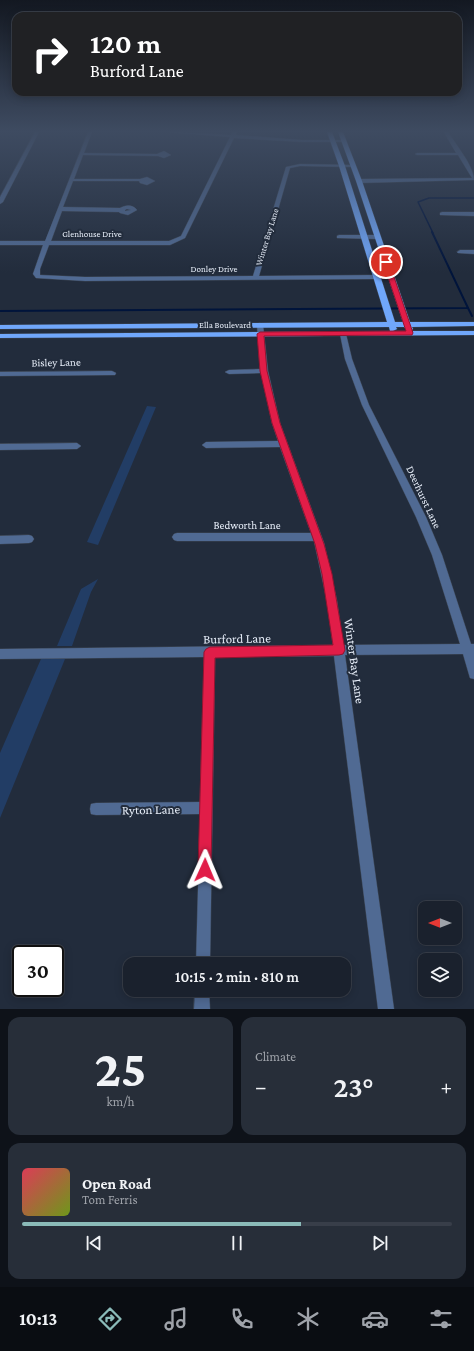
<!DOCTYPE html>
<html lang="en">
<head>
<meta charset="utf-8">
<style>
	:root { --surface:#1a212d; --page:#272e39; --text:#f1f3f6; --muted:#9fa3aa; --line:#383e49; --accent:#8bbbb9 }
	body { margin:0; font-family:"Crimson Pro",serif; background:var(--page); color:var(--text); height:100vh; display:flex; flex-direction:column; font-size:15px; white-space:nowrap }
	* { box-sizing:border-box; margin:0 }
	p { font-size:13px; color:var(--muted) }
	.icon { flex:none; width:22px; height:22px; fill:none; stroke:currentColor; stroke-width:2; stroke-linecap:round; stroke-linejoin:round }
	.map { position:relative; height:1009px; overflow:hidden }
	.sheet { display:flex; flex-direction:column; gap:8px; padding:8px; background:#0e1219; flex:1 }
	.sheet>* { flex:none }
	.hud { position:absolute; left:12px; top:12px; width:450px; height:84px; border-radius:12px; box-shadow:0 2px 10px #0003,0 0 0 1px var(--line); background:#202124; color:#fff; overflow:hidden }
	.needle { width:26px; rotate:270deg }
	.fabs { position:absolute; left:418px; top:901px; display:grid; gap:8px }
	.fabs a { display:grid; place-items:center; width:44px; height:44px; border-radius:8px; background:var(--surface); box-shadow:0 2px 10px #0003,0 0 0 1px var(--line); font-size:20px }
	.speed { position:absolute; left:12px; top:945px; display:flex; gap:8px; font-size:20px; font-weight:700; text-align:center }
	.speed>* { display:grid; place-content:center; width:52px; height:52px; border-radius:50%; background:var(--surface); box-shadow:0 2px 10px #0003,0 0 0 1px var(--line); line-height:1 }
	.speed .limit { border:2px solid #111; border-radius:6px; background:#fff; color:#111 }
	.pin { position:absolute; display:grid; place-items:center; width:34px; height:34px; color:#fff; margin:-17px; border:2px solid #fff; border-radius:50%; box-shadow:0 1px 4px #0007 }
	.me { position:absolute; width:44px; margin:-22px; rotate:1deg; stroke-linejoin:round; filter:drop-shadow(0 0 3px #0008) }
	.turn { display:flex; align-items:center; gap:14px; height:84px; padding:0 12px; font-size:18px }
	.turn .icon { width:52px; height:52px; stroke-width:2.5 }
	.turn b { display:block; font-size:28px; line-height:34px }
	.big { font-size:30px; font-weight:600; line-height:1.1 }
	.sheet .widget { flex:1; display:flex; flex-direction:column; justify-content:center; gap:6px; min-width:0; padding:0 14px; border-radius:12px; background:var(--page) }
	.sheet .dial { align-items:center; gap:0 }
	.dial b { font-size:52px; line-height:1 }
	.song { display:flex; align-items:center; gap:12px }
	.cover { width:48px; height:48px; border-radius:6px; background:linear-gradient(135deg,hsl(350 70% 55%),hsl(80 70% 35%)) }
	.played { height:4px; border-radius:2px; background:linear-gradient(90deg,var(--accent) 65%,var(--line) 65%) }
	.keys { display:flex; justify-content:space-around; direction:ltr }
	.heat { display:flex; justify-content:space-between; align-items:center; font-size:22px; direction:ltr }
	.sheet .tiles { flex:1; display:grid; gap:8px; grid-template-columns:1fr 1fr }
	.widget:last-child { grid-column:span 2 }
	.trip { position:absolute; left:123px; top:957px; width:228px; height:40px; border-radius:12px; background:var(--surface); box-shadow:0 2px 10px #0003,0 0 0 1px var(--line); font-weight:600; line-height:40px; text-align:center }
	.tab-bar { display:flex; height:64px; justify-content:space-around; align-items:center; background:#0a0d12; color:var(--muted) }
	.tab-bar .icon { width:28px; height:28px }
	.tab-bar .selected { color:var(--accent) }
	.tab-bar b { font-size:18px; color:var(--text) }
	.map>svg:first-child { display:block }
	.green { fill:#223d65 }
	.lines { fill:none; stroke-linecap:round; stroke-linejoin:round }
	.stream-far1 { stroke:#00143b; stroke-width:1.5 }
	.stream { stroke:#00143b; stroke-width:2 }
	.minor-casing { stroke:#3d4756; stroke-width:1 }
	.major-casing { stroke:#3d4756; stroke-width:1 }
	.minor { fill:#506a93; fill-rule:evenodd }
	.major { fill:#70a7fb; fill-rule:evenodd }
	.route { fill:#e11d48; stroke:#92132f }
	.labels { text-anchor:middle; stroke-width:4; stroke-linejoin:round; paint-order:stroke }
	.far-street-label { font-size:9px; fill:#e5ecf7; stroke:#222c3c }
	.street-label { font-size:11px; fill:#e5ecf7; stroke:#222c3c }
	.near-street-label { font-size:13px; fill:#e5ecf7; stroke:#222c3c }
</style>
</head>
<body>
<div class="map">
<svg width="474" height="1009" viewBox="0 0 474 1009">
	<rect width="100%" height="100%" fill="#222c3c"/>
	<g class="green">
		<polygon points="147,406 156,407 98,545 87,542"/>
		<polygon points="98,579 91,592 72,646 57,646 81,589"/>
		<polygon points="41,659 65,659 0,818 0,753"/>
	</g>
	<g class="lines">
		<polyline class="stream-far1" points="433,233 418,202 429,198 474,198"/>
		<g class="stream">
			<polyline points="468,308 472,316"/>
			<polyline points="0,311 468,308 432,232"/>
		</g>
		<g class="minor-casing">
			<g id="minor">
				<polygon points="35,132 39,132 3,202 0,204 0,197"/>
				<path d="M88,132h4l-8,21 73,1 7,-3 7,4 -7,3 -6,-2 -75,-1 -9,24h66l7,-2 8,4 -8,4 -7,-2 -1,-2h-66l-10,26 57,1c6,-3 12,-4 17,2l-9,5 -8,-2 -1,-1 -57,-1 -11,30h118l12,-5 49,-99 -63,-5 64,3 2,-3h4l-1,3 66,5h43l2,1 -2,1h-43l-68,-4 -49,100 -15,7h-121l-9,24v6l45,2 168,-1 33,-109 14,-3 53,1 2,1 -2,1 -53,-1 -10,2 -31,108 118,-1 3,2 -3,2 -292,2 -49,-3 -3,-4 10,-29h-43v-4h45zM127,209l4,1 -6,1v-1z"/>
				<path d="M444,132h4c8,13 26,34 26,48l-115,3 -3,-2 3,-2 113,-1 -14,-23h-41l-2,-1 2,-1h39z"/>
				<polygon points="442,212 474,212 474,216 440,215 440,213"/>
				<polygon points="339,235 377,235 380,237 377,239 337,238 337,236"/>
				<polygon points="460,250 474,250 474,254 458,253 457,252"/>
				<polygon points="260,323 263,325 268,371 280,423 324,543 337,601 343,645 460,644 432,555 416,517 362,405 345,359 340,334 343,332 346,334 352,359 369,405 426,517 442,555 471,644 474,644 474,679 470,678 463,654 345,655 394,1009 378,1009 334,656 215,657 210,964 196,964 200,814 96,815 91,814 90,809 91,804 96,803 200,802 204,657 0,659 0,649 333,645 327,601 314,541 177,541 174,540 172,537 174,534 177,533 311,533 280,447 206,448 202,445 206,442 278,441 272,423 261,373 229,374 225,372 229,370 260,369 257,325"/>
				<polygon points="112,371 116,373 115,375 0,376 0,372"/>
				<polygon points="77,443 81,446 77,449 0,450 0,444"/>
				<polygon points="29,535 32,536 34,539 32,542 29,543 0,544 0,536"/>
				<polygon points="195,990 209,990 210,1009 194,1009"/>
			</g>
		</g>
		<g class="major-casing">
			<path id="major" d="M327,132h5l13,34 50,156h8l-47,-141 -18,-49h5l19,49 48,141h64v4l-62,1 1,2 -3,2h64v4l-474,3v-4l393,-3h-3l-1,-4 -389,2v-4l387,-3 -48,-156zM396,327h8l4,4h-15l4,-2z"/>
		</g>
		<use href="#minor" class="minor"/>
		<use href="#major" class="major"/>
	</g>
	<linearGradient id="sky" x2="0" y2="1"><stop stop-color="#131821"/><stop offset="0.48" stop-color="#3e4b61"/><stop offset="1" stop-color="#3e4b61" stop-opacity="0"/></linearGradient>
	<rect width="474" height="273" fill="url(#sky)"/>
	<polygon class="route" points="386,261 389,262 413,333 412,335 264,336 267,371 280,423 324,544 332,574 345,650 343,654 339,655 215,658 211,870 209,875 205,877 200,875 198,870 204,652 206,649 210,647 333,645 322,574 315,544 272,423 260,371 257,334 260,332 406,331 383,262"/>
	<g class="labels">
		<g class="far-street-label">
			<text x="92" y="237">Glenhouse Drive</text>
			<text transform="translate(267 237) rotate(-73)" y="3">Winter Bay Lane</text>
			<text x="214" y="272">Donley Drive</text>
			<text x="225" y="328">Ella Boulevard</text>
		</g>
		<g class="street-label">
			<text transform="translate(56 362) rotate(-1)" y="4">Bisley Lane</text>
			<text transform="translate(424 497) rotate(65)" y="4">Deerhurst Lane</text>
			<text x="247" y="529">Bedworth Lane</text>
		</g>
		<g class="near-street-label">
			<text transform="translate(237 638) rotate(-1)" y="5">Burford Lane</text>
			<text transform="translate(355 661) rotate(82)" y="5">Winter Bay Lane</text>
			<text transform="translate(151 809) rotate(-1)" y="5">Ryton Lane</text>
		</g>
	</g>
</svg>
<div class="fabs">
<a><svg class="needle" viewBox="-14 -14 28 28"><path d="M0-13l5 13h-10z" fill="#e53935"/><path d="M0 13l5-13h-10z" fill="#9fa3aa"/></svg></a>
<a><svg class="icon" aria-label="layers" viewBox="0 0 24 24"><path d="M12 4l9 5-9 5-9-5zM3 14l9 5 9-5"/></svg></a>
</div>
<div class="speed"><div class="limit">30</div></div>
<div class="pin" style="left:386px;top:262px;background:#d93025"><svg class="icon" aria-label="arrive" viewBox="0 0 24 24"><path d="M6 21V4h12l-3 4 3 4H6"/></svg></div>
<svg class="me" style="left:205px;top:870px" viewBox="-20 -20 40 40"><path d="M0-17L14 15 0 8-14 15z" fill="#e11d48" stroke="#fff" stroke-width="4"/></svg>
<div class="trip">10:15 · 2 min · 810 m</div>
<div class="hud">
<div class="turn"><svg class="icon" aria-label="right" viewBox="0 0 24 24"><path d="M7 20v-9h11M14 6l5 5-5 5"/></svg><div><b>120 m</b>Burford Lane</div></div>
</div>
</div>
<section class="sheet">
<div class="tiles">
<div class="widget dial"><b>25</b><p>km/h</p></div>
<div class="widget"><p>Climate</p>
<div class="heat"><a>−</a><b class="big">23°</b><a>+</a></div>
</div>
<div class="widget">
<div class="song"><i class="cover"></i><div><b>Open Road</b><p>Tom Ferris</p></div></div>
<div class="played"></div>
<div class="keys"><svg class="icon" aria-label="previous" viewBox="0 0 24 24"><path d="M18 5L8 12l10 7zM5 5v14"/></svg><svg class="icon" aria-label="pause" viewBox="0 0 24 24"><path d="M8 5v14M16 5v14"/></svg><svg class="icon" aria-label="next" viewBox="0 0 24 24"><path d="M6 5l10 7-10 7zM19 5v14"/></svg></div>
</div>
</div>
</section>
<nav class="tab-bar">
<b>10:13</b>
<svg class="icon selected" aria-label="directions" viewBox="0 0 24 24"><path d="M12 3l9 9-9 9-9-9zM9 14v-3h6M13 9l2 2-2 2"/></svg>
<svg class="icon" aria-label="music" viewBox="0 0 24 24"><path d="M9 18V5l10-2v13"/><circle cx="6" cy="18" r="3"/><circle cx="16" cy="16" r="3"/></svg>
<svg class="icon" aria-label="phone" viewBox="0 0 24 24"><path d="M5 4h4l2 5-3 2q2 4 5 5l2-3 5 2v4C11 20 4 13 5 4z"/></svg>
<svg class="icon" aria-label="climate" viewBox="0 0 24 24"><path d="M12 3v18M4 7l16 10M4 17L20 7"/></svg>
<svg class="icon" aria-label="car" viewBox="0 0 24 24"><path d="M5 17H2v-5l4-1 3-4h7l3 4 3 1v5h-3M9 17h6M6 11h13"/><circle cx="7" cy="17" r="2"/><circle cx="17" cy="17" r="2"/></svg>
<svg class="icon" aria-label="filters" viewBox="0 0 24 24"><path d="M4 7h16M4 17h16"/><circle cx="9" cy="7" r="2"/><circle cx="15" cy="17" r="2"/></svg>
</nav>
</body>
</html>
